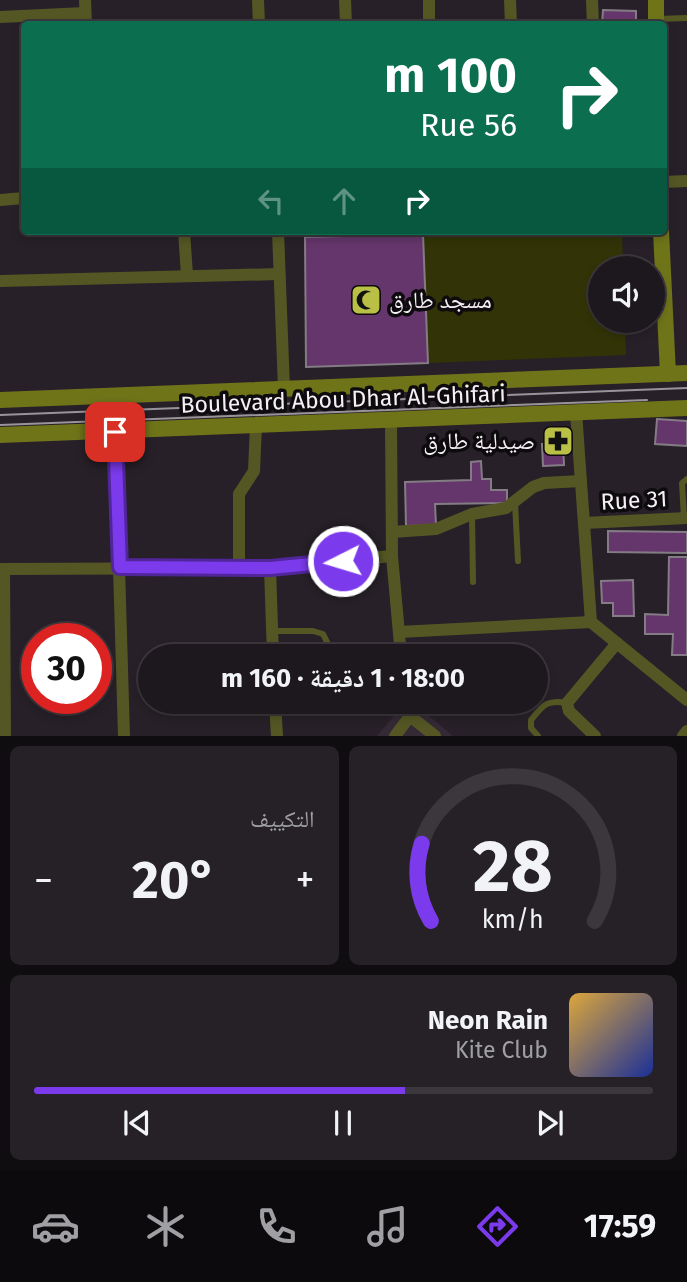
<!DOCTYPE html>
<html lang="ar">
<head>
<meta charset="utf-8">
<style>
	:root { --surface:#1d181e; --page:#252127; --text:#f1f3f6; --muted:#a0a0a4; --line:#3b373c; --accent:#7c3aed }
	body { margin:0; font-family:"Fira Sans","Noto Naskh Arabic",sans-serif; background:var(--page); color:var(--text); direction:rtl; height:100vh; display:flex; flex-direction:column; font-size:26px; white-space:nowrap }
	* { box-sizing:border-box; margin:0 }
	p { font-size:23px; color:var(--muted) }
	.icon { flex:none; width:38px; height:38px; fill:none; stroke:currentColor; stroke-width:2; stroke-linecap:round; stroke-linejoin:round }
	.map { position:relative; height:736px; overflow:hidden; direction:ltr }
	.panel { display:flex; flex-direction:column; gap:10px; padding:10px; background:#100d10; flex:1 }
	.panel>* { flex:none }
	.hud { position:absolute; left:21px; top:21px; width:646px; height:214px; border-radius:7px; box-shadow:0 4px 10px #0003,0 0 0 2px var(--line); direction:rtl; background:#0b6e4f; color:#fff; overflow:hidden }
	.tools { position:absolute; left:588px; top:256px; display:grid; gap:14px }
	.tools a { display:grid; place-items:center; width:77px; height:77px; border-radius:50%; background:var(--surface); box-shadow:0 4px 10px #0003,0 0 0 2px var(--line); font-size:35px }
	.speed { position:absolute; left:21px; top:623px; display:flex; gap:14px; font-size:35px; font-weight:700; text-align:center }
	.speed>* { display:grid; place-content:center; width:91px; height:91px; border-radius:50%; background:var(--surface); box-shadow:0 4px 10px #0003,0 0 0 2px var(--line); line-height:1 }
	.speed .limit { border:10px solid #d22; background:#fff; color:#111 }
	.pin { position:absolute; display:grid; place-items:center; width:60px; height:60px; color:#fff; margin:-30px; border-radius:14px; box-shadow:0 4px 10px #0006 }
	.me { position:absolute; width:77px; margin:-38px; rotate:265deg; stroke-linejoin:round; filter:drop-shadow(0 0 5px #0008) }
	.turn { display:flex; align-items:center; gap:24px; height:147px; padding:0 35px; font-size:32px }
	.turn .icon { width:91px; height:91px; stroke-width:2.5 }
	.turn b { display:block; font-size:49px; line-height:60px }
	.lanes { display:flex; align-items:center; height:66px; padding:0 35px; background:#0003; justify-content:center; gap:35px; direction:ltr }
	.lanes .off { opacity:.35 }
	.big { font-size:52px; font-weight:700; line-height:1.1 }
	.panel .tile { flex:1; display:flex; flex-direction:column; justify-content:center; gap:10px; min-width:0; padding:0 24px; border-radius:10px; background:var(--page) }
	.panel .dial { align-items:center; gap:0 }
	.dial svg { height:182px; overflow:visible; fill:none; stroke:var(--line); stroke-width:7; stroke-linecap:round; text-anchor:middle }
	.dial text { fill:var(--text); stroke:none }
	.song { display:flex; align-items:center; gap:21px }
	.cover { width:84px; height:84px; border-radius:10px; background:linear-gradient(135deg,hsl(40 70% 55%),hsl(230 70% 35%)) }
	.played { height:7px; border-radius:4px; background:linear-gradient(90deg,var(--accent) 60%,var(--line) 60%) }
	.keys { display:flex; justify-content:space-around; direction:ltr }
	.heat { display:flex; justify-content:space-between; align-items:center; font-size:38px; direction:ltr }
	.panel .tiles { flex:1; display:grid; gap:10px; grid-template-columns:1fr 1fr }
	.tile:last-child { grid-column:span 2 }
	.trip { position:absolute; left:138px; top:644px; width:410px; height:70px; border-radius:35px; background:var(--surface); box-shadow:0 4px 10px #0003,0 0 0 2px var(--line); font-weight:700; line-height:70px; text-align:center; direction:rtl }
	.menu { display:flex; height:112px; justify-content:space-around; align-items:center; background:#0c0a0c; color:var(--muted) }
	.menu .icon { width:49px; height:49px }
	.menu .on { color:var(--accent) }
	.menu b { font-size:32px; color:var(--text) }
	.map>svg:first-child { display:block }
	.built { fill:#342a36 }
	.green { fill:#323407 }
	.building { fill:#65366b; stroke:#847c85; stroke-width:2 }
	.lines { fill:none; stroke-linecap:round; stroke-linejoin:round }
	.lane { stroke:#545724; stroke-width:6 }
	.street { stroke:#545724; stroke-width:12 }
	.secondary { stroke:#707419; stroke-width:16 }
	.tram { stroke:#99949a; stroke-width:2 }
	.route-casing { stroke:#51269a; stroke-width:18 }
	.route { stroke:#7c3aed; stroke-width:12 }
	.labels { text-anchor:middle; stroke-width:7; stroke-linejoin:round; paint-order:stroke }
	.poi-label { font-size:23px; fill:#f4f0f5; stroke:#0e0b0e; text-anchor:start }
	.street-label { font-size:23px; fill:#f4f0f5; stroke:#0e0b0e }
</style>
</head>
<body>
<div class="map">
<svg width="687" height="736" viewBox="0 0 687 736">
	<rect width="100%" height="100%" fill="#272028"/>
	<polygon class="built" points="417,706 453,736 377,736 398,711"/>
	<polygon class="green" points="497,231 622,231 623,268 600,268 600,320 625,320 626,355 428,363 423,234"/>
	<g class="building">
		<polygon points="603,10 636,11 636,24 602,24"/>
		<polygon points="423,234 428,363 306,367 305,237"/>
		<polygon points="657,419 687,421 687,446 655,444"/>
		<polygon points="563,443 564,465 543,466 542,444"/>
		<polygon points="481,461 482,479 491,479 491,490 507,490 507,503 435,504 436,525 406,526 405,482 471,480 471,462"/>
		<polygon points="608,531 687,532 687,553 608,552"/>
		<polygon points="669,557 687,557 687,655 672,655 673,634 645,634 645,614 668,615"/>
		<polygon points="633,580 634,616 613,616 613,603 602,603 601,581"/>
	</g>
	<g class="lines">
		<g class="lane">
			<polyline points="657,19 687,18"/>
			<polyline points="515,503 518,561"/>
			<polyline points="472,514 473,582"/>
			<polyline points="684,518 682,483 687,479"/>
			<polyline points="273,631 313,631 323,634 334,656"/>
			<path d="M538,736l-7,-8v-8c12,-15 16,-21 36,-17"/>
		</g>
		<g class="street">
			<polyline points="85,0 86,24"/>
			<polyline points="258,0 259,24"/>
			<polyline points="345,0 346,24"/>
			<polyline points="429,0 429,24"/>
			<polyline points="510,0 511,24"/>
			<polyline points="592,0 593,24"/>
			<polyline points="0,17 85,13"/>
			<polyline points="663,182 687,181"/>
			<polyline points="0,200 24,198"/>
			<polyline points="184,231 187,275"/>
			<polyline points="278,231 284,389"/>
			<polyline points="0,281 279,274"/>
			<polyline points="576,412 591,622 687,700"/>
			<polyline points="391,420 392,556 401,656"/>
			<polyline points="115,432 124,736"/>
			<polyline points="584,523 687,518"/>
			<polyline points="392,532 436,529 472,514 506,508 533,487 544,483 581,481"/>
			<polyline points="239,568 239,494 254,471 256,426"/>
			<polyline points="270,568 273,656"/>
			<polyline points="0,569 270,568 392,556"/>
			<polyline points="4,569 5,736"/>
			<polyline points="399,632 591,622"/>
			<polyline points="275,702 277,736"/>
			<polyline points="410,716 435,736"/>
			<polyline points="395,736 410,716 408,702"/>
			<polyline points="595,736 569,711 567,703 617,643"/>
			<polyline points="683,736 687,731"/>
		</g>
		<g class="secondary">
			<polyline points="656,0 656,24"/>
			<polyline points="661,231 668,374"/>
			<polyline points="0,400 687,373"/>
			<polyline points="0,435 687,408"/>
		</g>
		<g class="tram">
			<polyline points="0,415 687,388"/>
			<polyline points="0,425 647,400"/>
		</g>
	</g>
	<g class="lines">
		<g class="route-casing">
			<polyline id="route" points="115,432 120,567 270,568 343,561"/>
		</g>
		<use href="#route" class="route"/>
	</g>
	<defs>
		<g id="mosque-square" transform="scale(1.575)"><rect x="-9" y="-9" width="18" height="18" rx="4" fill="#bac045" stroke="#0e0b0e"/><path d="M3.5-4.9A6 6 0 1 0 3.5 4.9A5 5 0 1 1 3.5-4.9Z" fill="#111"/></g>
		<g id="pharmacy-square" transform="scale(1.575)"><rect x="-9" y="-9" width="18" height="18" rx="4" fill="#bac045" stroke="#0e0b0e"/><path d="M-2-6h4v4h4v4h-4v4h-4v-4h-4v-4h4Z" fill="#111"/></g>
	</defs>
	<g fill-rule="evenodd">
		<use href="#mosque-square" x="366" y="300"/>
		<use href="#pharmacy-square" x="558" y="441"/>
	</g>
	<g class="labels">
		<g class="poi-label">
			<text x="389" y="308">مسجد طارق</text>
			<text x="535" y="449" text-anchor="end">صيدلية طارق</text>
		</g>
		<g class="street-label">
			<text transform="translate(343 399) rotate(-2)" y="8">Boulevard Abou Dhar Al-Ghifari</text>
			<text transform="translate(634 500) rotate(-3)" y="8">Rue 31</text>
		</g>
	</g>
</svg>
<div class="tools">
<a><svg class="icon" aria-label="sound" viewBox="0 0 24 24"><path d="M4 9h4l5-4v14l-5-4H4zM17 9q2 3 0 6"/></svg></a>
</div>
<div class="speed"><div class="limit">30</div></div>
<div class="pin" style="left:115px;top:432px;background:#d93025"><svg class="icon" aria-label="arrive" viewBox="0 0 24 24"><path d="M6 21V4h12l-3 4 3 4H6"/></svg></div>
<svg class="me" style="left:343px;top:561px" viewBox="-20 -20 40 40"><circle r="17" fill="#7c3aed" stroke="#fff" stroke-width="3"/><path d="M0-11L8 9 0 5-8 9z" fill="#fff"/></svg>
<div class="trip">18:00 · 1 دقيقة · 160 m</div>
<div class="hud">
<div class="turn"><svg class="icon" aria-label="right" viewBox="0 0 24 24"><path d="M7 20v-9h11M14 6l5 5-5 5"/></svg><div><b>100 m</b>Rue 56</div></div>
<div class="lanes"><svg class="icon off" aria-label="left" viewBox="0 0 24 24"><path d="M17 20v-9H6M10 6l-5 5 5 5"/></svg><svg class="icon off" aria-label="ahead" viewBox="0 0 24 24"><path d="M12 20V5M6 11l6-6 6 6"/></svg><svg class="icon" aria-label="right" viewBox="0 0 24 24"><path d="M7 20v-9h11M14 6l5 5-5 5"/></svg></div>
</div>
</div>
<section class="panel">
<div class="tiles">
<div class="tile dial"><svg viewBox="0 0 100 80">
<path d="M14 69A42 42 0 1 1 86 69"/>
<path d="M14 69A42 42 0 0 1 10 35" stroke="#7c3aed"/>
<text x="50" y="56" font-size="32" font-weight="700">28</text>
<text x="50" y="72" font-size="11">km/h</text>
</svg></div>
<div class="tile"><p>التكييف</p>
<div class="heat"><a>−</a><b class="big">20°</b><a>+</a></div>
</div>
<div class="tile">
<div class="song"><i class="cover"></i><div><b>Neon Rain</b><p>Kite Club</p></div></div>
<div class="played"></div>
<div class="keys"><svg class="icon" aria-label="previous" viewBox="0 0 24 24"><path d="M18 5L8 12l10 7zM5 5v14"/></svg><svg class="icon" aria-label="pause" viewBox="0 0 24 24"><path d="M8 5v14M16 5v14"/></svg><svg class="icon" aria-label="next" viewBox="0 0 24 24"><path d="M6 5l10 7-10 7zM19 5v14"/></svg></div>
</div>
</div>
</section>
<nav class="menu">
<b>17:59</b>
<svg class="icon on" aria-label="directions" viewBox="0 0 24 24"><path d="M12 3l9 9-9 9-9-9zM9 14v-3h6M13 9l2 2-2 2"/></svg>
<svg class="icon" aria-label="music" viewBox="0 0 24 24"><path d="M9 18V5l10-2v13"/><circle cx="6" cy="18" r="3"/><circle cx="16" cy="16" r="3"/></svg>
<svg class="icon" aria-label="phone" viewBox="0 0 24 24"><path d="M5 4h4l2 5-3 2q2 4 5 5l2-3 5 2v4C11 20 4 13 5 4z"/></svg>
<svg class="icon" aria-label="climate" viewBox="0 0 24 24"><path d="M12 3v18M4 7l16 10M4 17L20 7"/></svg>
<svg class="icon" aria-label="car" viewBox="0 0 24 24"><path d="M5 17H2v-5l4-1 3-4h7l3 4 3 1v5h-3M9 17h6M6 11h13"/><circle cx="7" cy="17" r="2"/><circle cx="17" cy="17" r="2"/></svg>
</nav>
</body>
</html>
